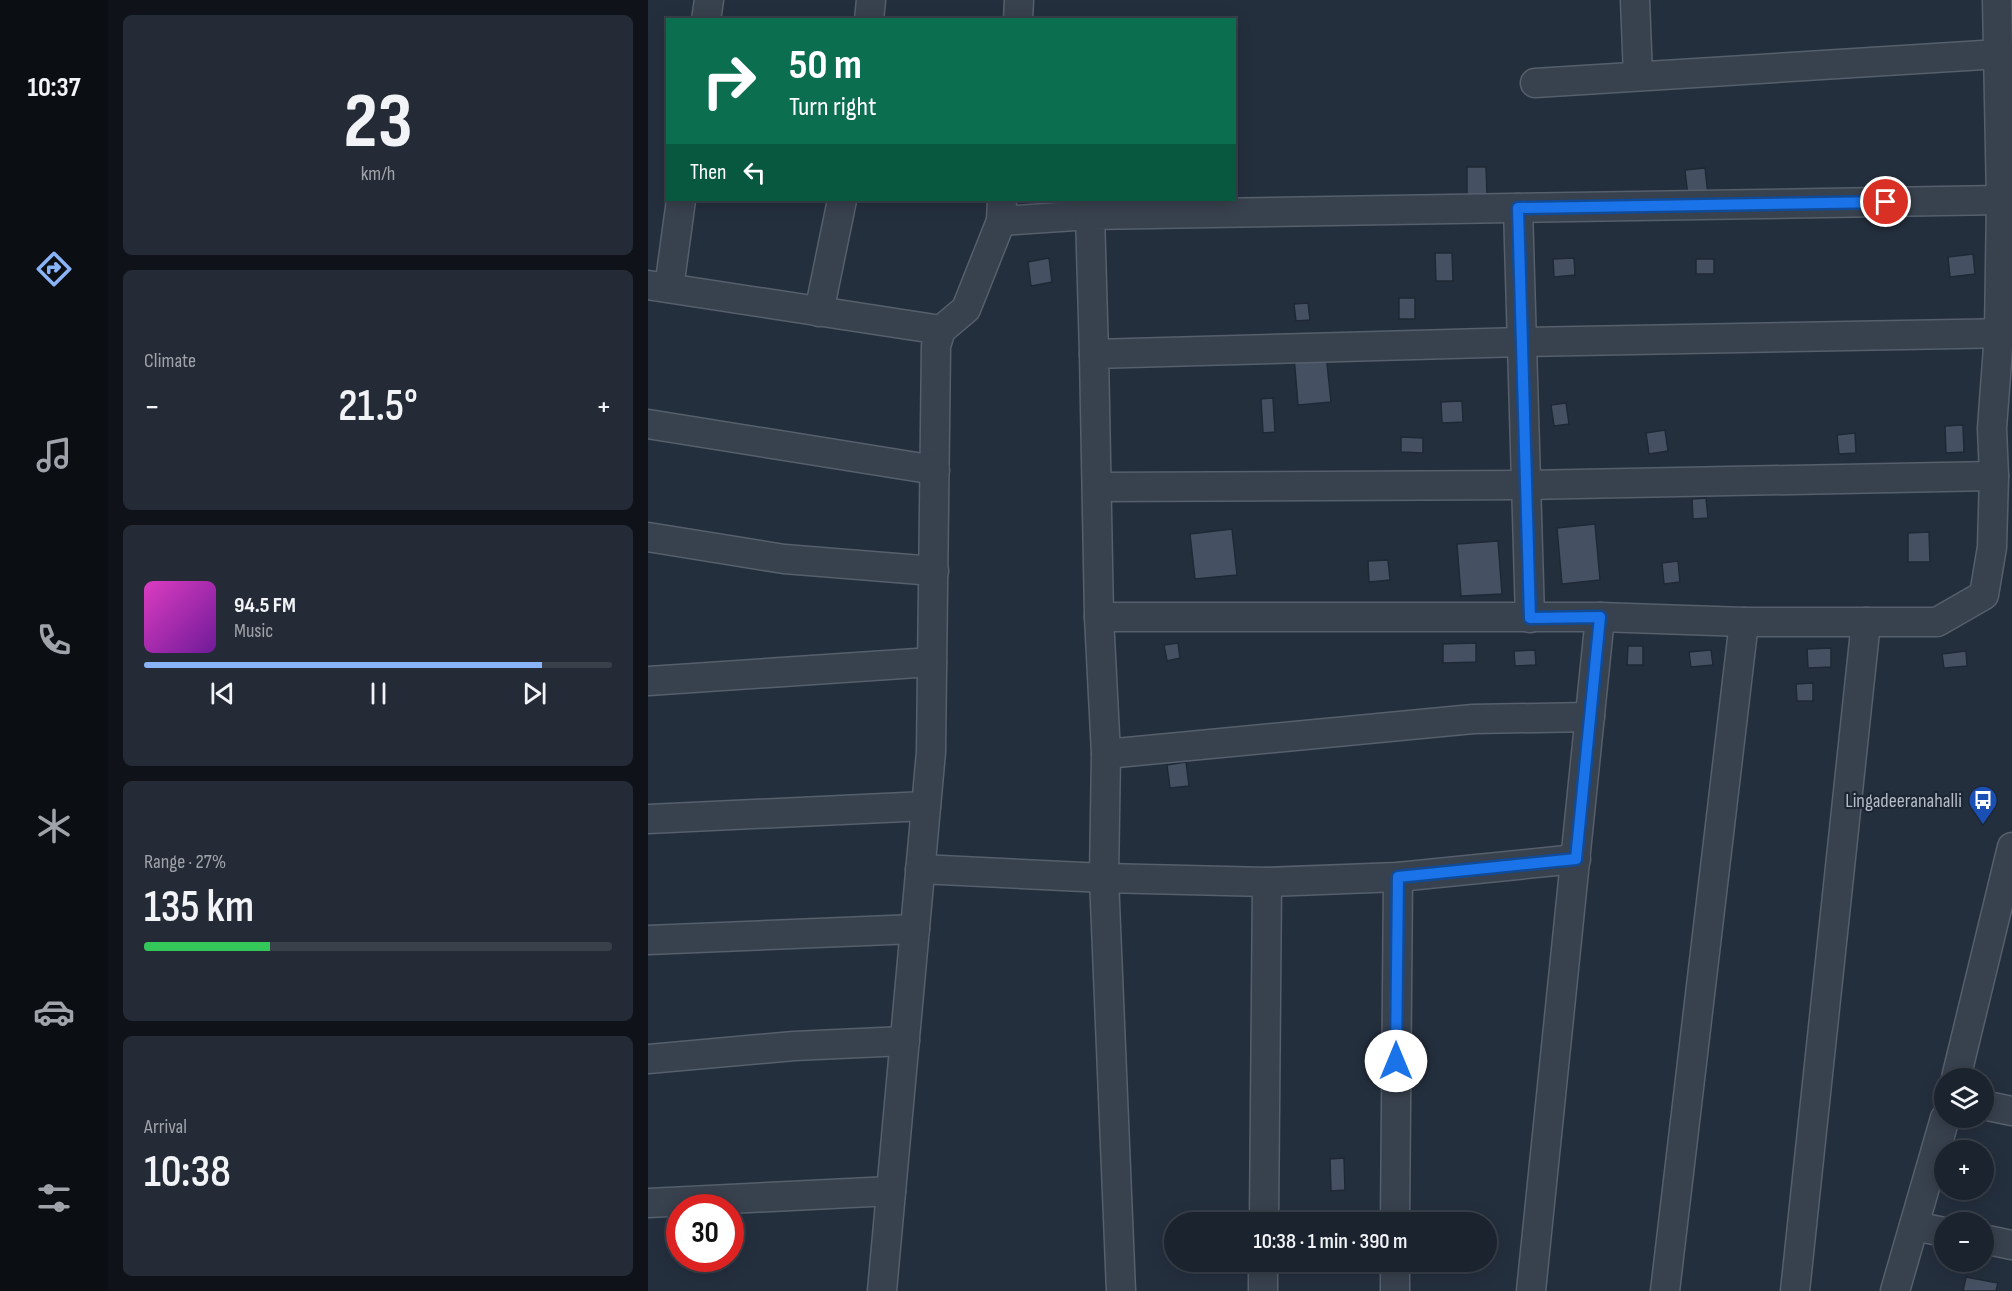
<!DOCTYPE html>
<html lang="en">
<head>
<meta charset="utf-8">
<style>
	:root { --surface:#1b232e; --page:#242b36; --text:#f1f3f6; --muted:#a0a4aa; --line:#39404a; --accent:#8ab4f8 }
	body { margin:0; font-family:"Sofia Sans Condensed",sans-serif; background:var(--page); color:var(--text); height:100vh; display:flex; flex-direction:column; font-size:22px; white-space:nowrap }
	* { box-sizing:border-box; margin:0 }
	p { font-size:20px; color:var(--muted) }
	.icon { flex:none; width:33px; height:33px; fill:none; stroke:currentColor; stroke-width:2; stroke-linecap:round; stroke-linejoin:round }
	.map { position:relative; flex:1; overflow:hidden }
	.side { display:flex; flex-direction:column; gap:15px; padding:15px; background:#0f1319; width:540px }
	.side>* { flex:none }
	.hud { position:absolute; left:18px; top:18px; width:570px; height:183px; border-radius:0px; box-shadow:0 3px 15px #0003,0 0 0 2px var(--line); background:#0b6e4f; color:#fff; overflow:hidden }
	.controls { position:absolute; left:1286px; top:1068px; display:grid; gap:12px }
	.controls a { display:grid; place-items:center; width:60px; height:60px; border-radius:50%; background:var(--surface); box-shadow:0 3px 15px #0003,0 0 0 2px var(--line); font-size:30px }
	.speed { position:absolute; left:18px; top:1194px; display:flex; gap:12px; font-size:30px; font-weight:700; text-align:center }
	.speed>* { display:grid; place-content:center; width:78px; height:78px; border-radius:50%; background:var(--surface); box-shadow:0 3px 15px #0003,0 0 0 2px var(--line); line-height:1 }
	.speed .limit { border:9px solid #d22; background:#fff; color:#111 }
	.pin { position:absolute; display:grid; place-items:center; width:51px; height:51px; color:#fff; margin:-26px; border:3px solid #fff; border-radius:50%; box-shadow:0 2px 6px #0007 }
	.me { position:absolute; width:66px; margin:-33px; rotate:0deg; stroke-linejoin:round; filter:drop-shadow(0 0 4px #0008) }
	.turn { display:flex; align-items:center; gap:21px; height:126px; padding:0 24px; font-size:27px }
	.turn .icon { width:78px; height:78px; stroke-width:2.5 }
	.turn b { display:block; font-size:42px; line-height:51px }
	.then { display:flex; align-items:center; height:57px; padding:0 24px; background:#0003; gap:12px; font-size:22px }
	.big { font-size:45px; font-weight:600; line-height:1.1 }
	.side .tile { flex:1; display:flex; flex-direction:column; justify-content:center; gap:9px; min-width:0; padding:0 21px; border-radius:9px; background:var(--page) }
	.side .dial { align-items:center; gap:0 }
	.dial b { font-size:78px; line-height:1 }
	.song { display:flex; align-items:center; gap:18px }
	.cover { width:72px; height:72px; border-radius:9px; background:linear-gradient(135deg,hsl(310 70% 55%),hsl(280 70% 35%)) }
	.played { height:6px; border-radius:3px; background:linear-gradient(90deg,var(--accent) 85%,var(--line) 85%) }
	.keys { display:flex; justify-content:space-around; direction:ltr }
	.heat { display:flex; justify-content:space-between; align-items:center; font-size:33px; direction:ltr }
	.charge { height:9px; border-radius:4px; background:linear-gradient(90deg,#34c759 27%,var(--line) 0) }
	.trip { position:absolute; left:516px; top:1212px; width:333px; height:60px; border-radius:30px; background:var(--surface); box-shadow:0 3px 15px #0003,0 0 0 2px var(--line); font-weight:600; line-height:60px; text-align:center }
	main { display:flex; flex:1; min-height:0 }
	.dock { display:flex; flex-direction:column; width:108px; justify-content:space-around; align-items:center; background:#0b0e12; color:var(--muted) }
	.dock .icon { width:42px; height:42px }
	.dock .selected { color:var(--accent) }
	.dock b { font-size:27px; color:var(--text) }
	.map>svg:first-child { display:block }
	.building { fill:#455162; stroke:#1f2835; stroke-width:1.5 }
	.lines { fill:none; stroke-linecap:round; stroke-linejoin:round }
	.minor-casing { stroke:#565f6c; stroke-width:31 }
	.minor { stroke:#38414e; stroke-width:28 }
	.route-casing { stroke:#114b97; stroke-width:15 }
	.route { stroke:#1a73e8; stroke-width:10 }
	.labels { text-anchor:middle; stroke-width:4.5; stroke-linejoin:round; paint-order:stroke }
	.poi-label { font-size:20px; fill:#b4bcc9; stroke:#1d2633; text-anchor:end }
</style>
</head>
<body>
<main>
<nav class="dock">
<b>10:37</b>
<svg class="icon selected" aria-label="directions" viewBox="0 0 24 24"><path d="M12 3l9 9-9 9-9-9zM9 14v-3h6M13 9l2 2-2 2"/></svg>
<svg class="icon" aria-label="music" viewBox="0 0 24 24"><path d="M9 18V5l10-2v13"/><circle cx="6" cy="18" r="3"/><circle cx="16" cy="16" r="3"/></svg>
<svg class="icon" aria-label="phone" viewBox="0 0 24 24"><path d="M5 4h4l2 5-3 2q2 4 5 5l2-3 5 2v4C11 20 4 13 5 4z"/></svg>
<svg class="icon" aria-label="climate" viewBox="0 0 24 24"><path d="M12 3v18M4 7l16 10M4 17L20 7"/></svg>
<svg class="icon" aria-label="car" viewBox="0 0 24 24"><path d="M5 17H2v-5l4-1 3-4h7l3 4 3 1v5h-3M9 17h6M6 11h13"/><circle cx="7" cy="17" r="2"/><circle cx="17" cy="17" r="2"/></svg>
<svg class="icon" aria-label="filters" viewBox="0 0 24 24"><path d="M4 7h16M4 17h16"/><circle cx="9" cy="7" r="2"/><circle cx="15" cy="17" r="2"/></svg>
</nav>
<section class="side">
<div class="tile dial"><b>23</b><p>km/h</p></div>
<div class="tile"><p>Climate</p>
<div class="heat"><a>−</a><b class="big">21.5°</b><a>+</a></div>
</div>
<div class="tile">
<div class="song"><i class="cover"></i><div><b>94.5 FM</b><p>Music</p></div></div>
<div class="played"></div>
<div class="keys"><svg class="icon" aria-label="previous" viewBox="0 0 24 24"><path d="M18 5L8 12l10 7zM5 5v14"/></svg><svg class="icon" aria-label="pause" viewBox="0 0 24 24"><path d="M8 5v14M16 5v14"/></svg><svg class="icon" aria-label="next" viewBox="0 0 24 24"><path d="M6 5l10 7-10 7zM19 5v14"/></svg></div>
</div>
<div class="tile"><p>Range · 27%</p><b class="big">135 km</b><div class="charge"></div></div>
<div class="tile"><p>Arrival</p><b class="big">10:38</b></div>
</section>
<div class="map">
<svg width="1364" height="1291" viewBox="0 0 1364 1291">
	<rect width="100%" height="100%" fill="#242f3e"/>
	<g class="building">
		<polygon points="819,167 838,167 839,195 819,196"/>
		<polygon points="1057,168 1060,195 1040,197 1037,170"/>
		<polygon points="787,253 804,253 805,281 788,281"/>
		<polygon points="1325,254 1327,274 1302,277 1300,257"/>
		<polygon points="401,258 404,282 383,286 380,262"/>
		<polygon points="926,258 927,275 906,277 905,259"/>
		<rect x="1048" y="259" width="18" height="15"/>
		<rect x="751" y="298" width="16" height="21"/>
		<polygon points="660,303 662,320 648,321 646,304"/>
		<polygon points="678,354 683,402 650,405 646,356"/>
		<polygon points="625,398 627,432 615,433 613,399"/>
		<polygon points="814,401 815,422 794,423 793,402"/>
		<polygon points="918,403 921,424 906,426 903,405"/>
		<polygon points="1315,425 1316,452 1298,453 1297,426"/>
		<polygon points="1017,430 1020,451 1001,454 998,433"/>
		<polygon points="1207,433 1208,453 1191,454 1189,435"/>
		<polygon points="753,437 775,438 775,453 753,452"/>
		<polygon points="1058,498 1060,518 1045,519 1044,499"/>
		<polygon points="947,524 952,580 914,584 909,528"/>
		<polygon points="584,529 589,575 547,579 542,534"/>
		<polygon points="1281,532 1282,562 1260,562 1260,533"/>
		<polygon points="850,541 854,594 813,596 809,544"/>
		<polygon points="740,560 742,580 721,582 720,561"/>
		<polygon points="1030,561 1032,582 1016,584 1014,563"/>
		<polygon points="530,643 532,658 519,661 516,645"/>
		<polygon points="828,643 828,662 795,663 795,644"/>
		<polygon points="980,646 995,646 995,665 979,665"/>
		<polygon points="1183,648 1183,667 1160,668 1159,649"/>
		<polygon points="887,650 888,665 867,666 866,651"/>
		<polygon points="1063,650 1065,665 1043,667 1041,652"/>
		<polygon points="1318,651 1319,666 1296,668 1294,654"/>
		<polygon points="1165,683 1165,701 1149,701 1148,684"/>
		<polygon points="538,762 541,786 522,788 519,765"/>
		<polygon points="696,1158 697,1190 683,1191 682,1159"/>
		<polygon points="1318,1277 1350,1283 1348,1291 1315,1291"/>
	</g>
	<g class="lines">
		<g class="minor-casing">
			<g id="minor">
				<polyline points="987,0 990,76"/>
				<polyline points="58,20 61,0"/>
				<polyline points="221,20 223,0"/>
				<polyline points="370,20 371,0"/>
				<polyline points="887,83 1351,54"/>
				<polyline points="870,208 882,618"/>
				<polyline points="353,221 442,215"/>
				<polyline points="0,285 293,330 288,346 283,752 234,1291"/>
				<polyline points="21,288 33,200"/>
				<polyline points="171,312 194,200"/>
				<polyline points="293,330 318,309 353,221 354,200"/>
				<polyline points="446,354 442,215 1353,200"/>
				<polyline points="0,424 287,470"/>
				<polyline points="449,487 878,485 1346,476"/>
				<polyline points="0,537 136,559 286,571"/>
				<polyline points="451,617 952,617 1096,622 1289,622 1336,595 1344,547 1346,476 1344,428 1351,334 1353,200 1349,0"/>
				<polyline points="0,681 284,662"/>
				<polyline points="458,754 825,719 942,717"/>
				<polyline points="0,819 278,806"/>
				<polyline points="272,869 456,878 619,882 750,877 928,859"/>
				<polyline points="0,940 267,929"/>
				<polyline points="0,1059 146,1046 257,1041"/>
				<polyline points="1308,1078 1364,847"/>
				<polyline points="1335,1105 1364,1111"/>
				<polyline points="0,1203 243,1191"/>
				<polyline points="616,1222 619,882"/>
				<polyline points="747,1222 750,877"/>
				<polyline points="1266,1226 1296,1232"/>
				<polyline points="1335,1239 1364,1245"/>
				<polyline points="473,1291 456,878 458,754 451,617 446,354 874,342 1364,333"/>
				<polyline points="615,1291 615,1262"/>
				<polyline points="747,1291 747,1262"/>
				<polyline points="883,1291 952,617"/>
				<polyline points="1017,1291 1096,622"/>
				<polyline points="1147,1291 1218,622"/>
				<polyline points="1247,1291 1297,1118"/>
			</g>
		</g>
		<use href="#minor" class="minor"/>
	</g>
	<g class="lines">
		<g class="route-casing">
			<polyline id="route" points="748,1061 750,877 928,859 952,617 882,618 870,208 1238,202"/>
		</g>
		<use href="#route" class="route"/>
	</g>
	<defs>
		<g id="bus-pin" transform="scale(1.5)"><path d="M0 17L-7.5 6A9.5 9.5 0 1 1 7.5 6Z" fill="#1a4fb4" stroke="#1d2633"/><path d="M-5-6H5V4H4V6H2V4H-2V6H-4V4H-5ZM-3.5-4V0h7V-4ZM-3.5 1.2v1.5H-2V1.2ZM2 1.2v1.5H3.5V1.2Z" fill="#fff"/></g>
	</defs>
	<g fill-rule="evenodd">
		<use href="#bus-pin" x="1335" y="800"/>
	</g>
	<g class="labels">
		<g class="poi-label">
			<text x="1314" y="807">Lingadeeranahalli</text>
		</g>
	</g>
</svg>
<div class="controls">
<a><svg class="icon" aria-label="layers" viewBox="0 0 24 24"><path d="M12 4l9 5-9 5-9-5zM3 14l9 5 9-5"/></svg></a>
<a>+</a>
<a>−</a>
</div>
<div class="speed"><div class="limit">30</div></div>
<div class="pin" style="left:1238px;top:202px;background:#d93025"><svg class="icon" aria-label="arrive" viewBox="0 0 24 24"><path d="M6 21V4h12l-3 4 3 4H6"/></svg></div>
<svg class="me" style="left:748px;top:1061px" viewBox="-20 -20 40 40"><circle r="19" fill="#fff"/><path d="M0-13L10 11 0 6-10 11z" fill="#1a73e8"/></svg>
<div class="trip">10:38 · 1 min · 390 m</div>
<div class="hud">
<div class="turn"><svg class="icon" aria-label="right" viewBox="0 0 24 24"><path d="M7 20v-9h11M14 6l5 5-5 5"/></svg><div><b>50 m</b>Turn right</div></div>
<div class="then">Then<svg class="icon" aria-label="left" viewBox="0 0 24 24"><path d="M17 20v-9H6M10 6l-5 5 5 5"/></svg></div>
</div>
</div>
</main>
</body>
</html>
